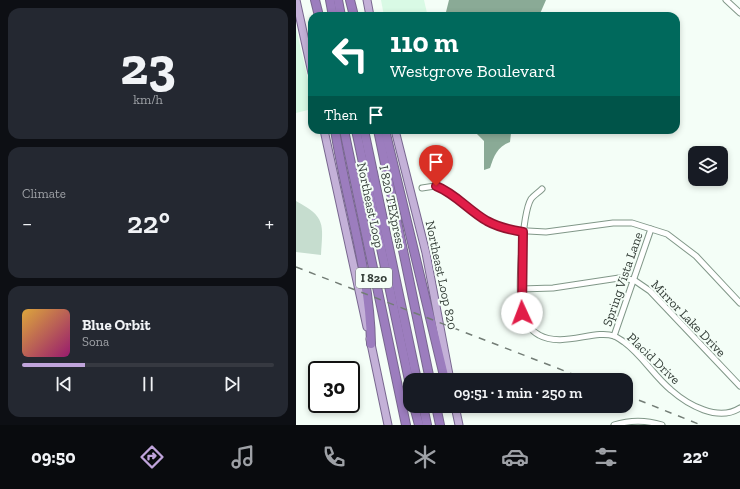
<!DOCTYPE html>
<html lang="en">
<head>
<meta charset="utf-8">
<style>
	:root { --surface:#171b24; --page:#242831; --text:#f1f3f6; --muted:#9ea1a6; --line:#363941; --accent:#c0a4db }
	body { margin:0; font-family:"Zilla Slab",serif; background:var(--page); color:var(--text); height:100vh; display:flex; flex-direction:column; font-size:15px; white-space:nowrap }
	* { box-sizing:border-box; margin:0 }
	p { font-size:13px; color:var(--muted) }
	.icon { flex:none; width:22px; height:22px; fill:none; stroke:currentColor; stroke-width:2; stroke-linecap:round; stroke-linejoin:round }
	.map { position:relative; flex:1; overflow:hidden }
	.details { display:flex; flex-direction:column; gap:8px; padding:8px; background:#0d0f14; width:296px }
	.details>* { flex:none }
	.guide { position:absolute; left:12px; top:12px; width:372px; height:122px; border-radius:12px; box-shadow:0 2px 6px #0003; background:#00695c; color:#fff; overflow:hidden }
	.fabs { position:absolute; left:392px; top:146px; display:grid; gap:8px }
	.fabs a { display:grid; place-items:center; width:40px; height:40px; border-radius:8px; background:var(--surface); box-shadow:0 2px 6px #0003; font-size:20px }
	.speed { position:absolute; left:12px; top:361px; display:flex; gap:8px; font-size:20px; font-weight:700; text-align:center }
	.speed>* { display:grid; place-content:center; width:52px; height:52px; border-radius:50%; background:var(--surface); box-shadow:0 2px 6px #0003; line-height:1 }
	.speed .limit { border:2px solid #111; border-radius:6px; background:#fff; color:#111 }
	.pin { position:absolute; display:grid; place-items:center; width:34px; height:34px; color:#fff; margin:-41px -17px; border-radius:50% 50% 50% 0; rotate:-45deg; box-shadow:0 0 4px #0007 }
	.pin .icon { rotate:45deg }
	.me { position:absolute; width:44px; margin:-22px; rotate:358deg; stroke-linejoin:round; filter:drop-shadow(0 0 3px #0008) }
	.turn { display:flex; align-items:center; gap:14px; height:84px; padding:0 16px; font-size:18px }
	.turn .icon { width:52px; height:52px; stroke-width:2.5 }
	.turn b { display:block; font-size:28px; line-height:34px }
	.then { display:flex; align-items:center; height:38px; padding:0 16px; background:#0003; gap:8px; font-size:15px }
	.big { font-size:30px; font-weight:600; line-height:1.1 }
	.details .widget { flex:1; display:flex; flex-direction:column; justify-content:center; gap:6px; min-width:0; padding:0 14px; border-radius:12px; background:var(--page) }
	.details .dial { align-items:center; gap:0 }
	.dial b { font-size:52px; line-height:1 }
	.song { display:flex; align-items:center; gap:12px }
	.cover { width:48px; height:48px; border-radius:6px; background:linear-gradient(135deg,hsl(40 70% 55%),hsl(320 70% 35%)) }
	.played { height:4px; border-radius:2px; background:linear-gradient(90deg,var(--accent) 25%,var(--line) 25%) }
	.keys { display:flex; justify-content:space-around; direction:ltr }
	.heat { display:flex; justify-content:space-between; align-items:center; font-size:22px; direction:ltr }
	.trip { position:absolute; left:107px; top:373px; width:230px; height:40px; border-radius:12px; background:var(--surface); box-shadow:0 2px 6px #0003; font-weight:600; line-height:40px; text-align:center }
	.dock { display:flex; height:64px; justify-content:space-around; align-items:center; background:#090b0e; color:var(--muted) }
	.dock .icon { width:28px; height:28px }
	.dock .current { color:var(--accent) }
	.dock b { font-size:18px; color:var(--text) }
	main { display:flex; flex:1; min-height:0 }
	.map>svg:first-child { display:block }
	.built { fill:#d9fae5 }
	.green { fill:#c6ddcf }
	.water { fill:#8aaa96 }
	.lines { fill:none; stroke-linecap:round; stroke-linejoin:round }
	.minor-casing { stroke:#809788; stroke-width:7 }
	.major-casing { stroke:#78678f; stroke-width:9 }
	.highway-casing { stroke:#78678f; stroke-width:10 }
	.minor { stroke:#fff; stroke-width:5 }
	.major { stroke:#c4b1d8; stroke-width:7 }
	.highway { stroke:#9c7dbe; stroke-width:8 }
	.rail { stroke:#737d76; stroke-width:1.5; stroke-dasharray:7 7; stroke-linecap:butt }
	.route-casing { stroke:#92132f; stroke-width:10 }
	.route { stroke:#e11d48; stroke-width:7 }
	.labels { text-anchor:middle; stroke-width:4; stroke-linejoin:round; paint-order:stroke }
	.shield { fill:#f4fef7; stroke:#6e7872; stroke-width:1 }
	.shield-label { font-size:12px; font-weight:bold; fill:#353f39 }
	.street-label { font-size:13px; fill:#353f39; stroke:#f4fef7 }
</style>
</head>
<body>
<main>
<section class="details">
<div class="widget dial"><b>23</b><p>km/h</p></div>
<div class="widget"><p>Climate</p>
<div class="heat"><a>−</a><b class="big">22°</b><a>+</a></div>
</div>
<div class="widget">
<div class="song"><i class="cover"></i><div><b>Blue Orbit</b><p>Sona</p></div></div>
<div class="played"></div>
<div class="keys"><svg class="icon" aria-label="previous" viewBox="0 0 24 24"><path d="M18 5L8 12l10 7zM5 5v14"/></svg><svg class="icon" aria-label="pause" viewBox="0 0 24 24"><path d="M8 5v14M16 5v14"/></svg><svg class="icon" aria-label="next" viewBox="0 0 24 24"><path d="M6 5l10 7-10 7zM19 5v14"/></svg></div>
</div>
</section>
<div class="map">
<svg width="444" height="425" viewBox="0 0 444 425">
	<rect width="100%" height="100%" fill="#f4fef7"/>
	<g class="built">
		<polygon points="85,0 128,0 131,13 120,16 88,16"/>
		<polygon points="0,28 16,97 16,109 0,113"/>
	</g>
	<path class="green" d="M0,201c30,16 27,23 25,54l-25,-3z"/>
	<g class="water">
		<polygon points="153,0 250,0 243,16 149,16"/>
		<path d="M177,130h48l3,4 -13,-1 -1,9c-13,5 -16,14 -20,26l-6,2v-29z"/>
	</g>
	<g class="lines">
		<g class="minor-casing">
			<g id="minor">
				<polyline points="430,0 444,13"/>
				<polyline points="126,188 139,186 150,190 191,221 214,230 250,232 317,223 336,223 371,234 400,256 444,303"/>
				<path d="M246,189c-3,3 -9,7 -11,10 -9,15 -14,99 -8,115 2,8 8,17 16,21 23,13 56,-6 75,1 3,1 7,4 10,6 18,13 30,34 47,48 17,15 47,32 69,18"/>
				<polyline points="225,289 257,288 323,278 338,280 354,291 444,386"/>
				<polyline points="318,336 355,229"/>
				<path d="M318,425c16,-5 32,-5 48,0"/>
			</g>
		</g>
		<g class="major-casing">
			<g id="major">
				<polyline points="0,0 16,73"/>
				<polyline points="71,0 74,16"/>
				<polyline points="28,130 71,327"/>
				<polyline points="99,130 130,253 154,380"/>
				<polyline points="74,339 92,425"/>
				<polyline points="159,406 163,425"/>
			</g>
		</g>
		<g class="highway-casing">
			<g id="highway">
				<polyline points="19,0 23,16"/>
				<polyline points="34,0 37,16"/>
				<polyline points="42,0 45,16"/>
				<polyline points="54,0 58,16"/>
				<path d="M39,130c11,71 35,142 36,214"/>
				<polyline points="48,130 110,425"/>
				<polyline points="60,130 114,385"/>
				<polyline points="68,130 121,380"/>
				<polyline points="82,130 134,380"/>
				<polyline points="89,130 149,380"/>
				<polyline points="118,406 123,425"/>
				<polyline points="127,406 131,425"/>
				<polyline points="140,406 144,425"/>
			</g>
		</g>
		<use href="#minor" class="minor"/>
		<use href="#major" class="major"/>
		<use href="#highway" class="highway"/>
		<g class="rail">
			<polyline points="0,267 292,380"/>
			<polyline points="330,395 405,425"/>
		</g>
	</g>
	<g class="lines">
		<g class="route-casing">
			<path id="route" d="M140,186c20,8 32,24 51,35 11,6 24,9 36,11l-1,81"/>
		</g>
		<use href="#route" class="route"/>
	</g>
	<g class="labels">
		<rect class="shield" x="60" y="268" width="36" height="20" rx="3"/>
		<g class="shield-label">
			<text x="78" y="282">I 820</text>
		</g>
		<g class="street-label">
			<text transform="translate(75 205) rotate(78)" y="5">Northeast Loop</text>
			<text transform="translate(97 207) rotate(78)" y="5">I 820 TEXpress</text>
			<text transform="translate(146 275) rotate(78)" y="5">Northeast Loop 820</text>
			<text transform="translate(326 279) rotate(-71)" y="5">Spring Vista Lane</text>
			<text transform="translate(393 318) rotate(46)" y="5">Mirror Lake Drive</text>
			<text transform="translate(358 358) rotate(44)" y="5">Placid Drive</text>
		</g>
	</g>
</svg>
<div class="fabs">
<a><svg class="icon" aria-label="layers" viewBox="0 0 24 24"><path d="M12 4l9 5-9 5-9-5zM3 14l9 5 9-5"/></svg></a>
</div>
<div class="speed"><div class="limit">30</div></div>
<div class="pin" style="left:140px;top:186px;background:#d93025"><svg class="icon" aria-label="arrive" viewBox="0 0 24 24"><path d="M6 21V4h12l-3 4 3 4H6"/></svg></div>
<svg class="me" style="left:226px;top:313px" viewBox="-20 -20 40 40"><circle r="19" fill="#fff"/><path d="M0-13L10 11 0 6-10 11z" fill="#e11d48"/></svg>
<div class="trip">09:51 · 1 min · 250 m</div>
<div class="guide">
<div class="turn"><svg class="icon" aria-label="left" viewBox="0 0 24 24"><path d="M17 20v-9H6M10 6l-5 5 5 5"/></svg><div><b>110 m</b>Westgrove Boulevard</div></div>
<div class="then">Then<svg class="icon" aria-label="arrive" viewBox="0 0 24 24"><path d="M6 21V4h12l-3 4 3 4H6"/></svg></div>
</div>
</div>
</main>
<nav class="dock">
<b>09:50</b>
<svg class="icon current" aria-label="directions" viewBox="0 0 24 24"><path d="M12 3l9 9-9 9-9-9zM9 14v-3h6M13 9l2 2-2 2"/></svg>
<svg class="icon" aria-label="music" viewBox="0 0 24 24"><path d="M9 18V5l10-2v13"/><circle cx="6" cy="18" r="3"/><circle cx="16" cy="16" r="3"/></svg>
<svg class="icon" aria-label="phone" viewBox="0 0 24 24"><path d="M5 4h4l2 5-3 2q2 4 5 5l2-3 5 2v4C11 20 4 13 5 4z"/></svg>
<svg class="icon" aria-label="climate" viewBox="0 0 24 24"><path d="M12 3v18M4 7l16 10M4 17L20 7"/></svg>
<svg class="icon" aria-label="car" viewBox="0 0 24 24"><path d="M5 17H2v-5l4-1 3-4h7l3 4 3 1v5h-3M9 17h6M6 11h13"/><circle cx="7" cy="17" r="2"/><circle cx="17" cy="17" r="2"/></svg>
<svg class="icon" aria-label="filters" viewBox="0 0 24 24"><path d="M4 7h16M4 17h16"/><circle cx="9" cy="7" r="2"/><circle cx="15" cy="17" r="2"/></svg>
<b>22°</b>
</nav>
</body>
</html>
